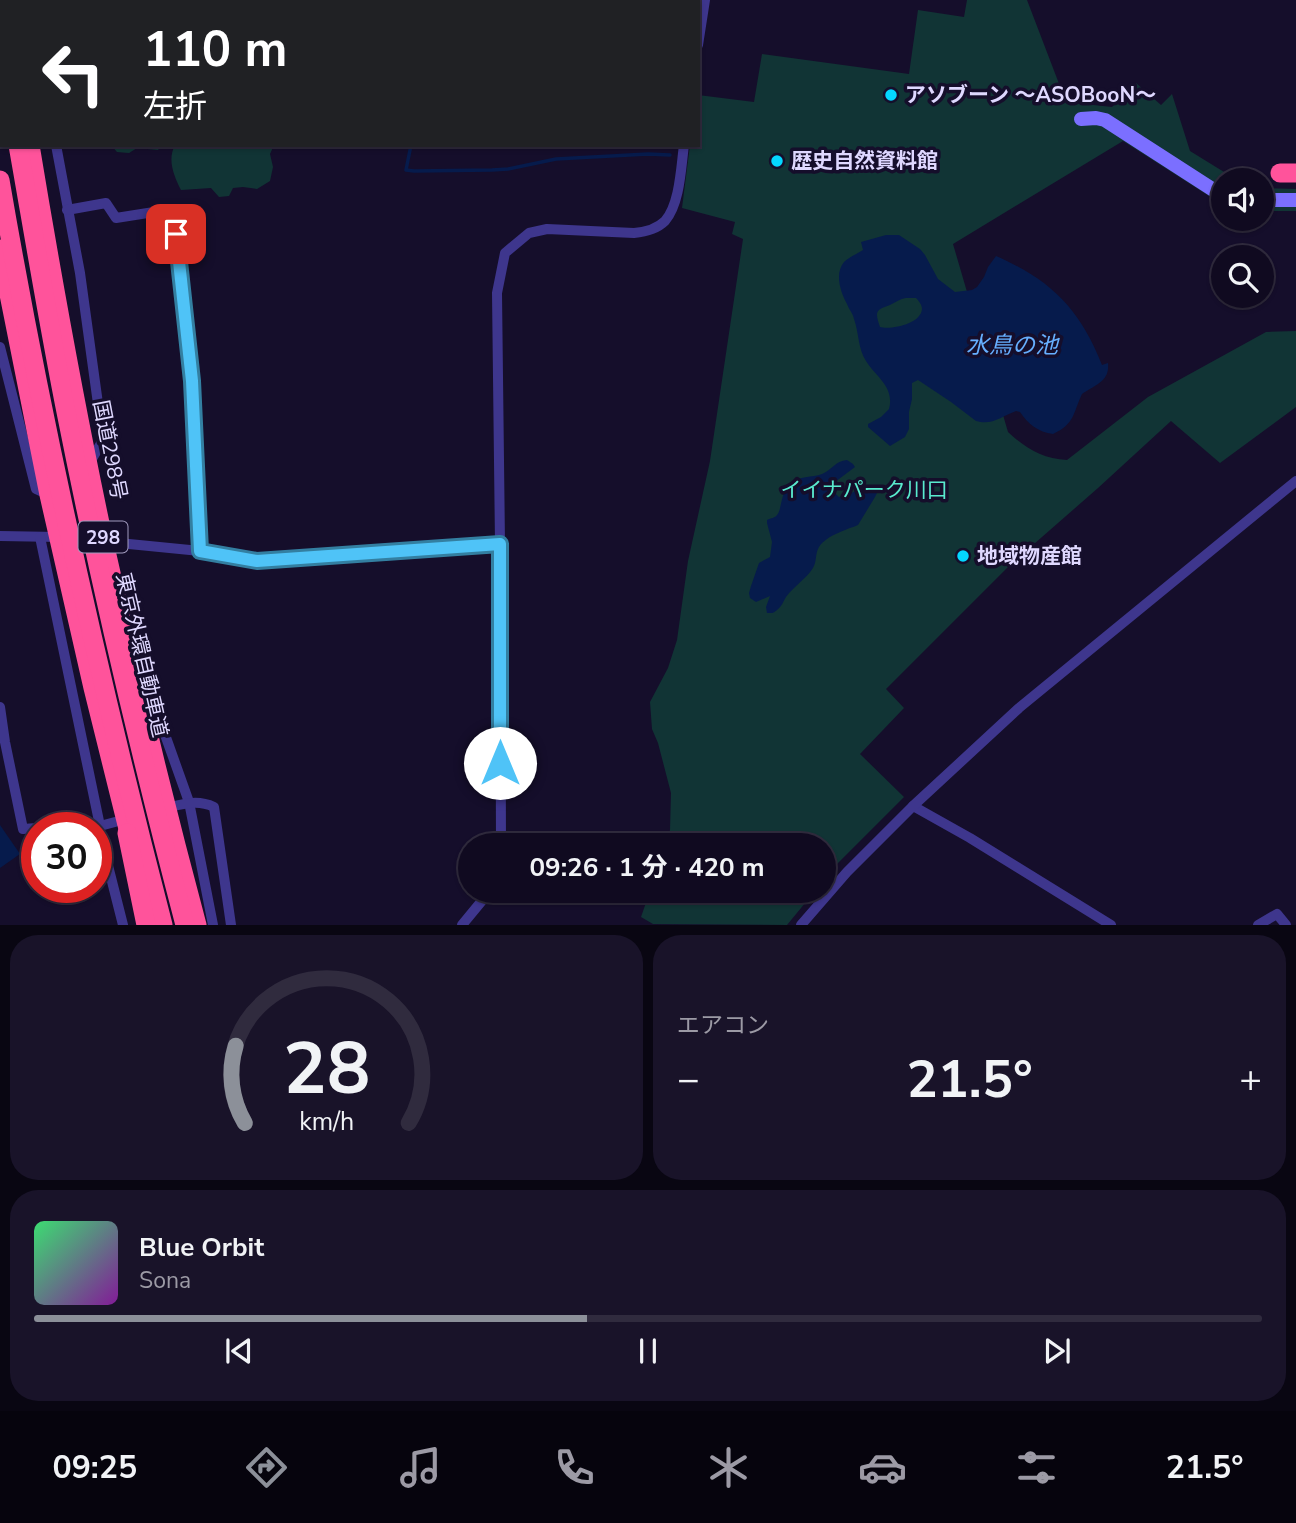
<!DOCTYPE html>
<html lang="ja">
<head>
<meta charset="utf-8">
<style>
	:root { --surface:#100a20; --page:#191329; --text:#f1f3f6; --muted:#9c9aa5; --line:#302b3e; --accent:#8c9099 }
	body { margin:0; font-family:"Nunito Sans","Noto Sans JP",sans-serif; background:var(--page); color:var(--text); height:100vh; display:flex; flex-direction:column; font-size:26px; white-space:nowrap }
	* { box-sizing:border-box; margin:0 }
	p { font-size:23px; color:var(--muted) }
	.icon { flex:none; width:38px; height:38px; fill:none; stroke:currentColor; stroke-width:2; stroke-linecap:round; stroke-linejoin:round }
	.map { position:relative; height:925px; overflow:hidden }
	.details { display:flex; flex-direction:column; gap:10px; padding:10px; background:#090612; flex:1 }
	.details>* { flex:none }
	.top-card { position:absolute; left:0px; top:0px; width:700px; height:147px; box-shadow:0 2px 5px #0004,0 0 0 2px var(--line); background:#202124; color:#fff; overflow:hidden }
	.buttons { position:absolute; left:1211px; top:168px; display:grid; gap:14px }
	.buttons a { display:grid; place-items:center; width:63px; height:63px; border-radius:50%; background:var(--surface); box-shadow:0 2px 5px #0004,0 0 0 2px var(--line); font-size:35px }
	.speed { position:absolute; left:21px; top:812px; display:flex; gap:14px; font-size:35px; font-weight:700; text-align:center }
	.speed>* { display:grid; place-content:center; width:91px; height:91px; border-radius:50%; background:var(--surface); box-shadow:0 2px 5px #0004,0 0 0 2px var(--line); line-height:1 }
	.speed .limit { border:10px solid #d22; background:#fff; color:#111 }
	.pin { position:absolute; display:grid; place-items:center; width:60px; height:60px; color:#fff; margin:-30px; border-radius:14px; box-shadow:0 4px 10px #0006 }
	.me { position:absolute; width:77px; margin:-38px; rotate:0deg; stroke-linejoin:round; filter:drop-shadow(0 0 5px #0008) }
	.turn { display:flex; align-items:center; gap:24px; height:147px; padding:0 28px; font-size:32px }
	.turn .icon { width:91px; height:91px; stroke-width:2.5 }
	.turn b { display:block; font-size:49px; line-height:60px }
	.big { font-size:52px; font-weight:700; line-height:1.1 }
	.details .widget { flex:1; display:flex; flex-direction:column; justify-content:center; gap:10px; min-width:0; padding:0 24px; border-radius:28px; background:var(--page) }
	.details .dial { align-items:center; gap:0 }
	.dial svg { height:182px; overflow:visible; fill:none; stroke:var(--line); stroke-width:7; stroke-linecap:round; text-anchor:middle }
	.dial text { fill:var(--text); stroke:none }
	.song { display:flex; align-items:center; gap:21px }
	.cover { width:84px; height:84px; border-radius:10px; background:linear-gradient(135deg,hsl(140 70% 55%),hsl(290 70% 35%)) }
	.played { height:7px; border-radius:4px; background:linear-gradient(90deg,var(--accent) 45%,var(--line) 45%) }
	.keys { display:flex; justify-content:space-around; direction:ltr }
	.heat { display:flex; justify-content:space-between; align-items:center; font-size:38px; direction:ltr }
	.details .tiles { flex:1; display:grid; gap:10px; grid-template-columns:1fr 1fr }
	.widget:last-child { grid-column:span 2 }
	.trip { position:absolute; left:458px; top:833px; width:378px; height:70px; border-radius:35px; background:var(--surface); box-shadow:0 2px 5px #0004,0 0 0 2px var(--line); font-weight:700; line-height:70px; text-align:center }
	.dock { display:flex; height:112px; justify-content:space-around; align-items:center; background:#06040d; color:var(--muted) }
	.dock .icon { width:49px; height:49px }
	.dock .selected { color:var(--accent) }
	.dock b { font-size:32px; color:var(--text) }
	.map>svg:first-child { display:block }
	.green { fill:#113435 }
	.water { fill:#061b4c; fill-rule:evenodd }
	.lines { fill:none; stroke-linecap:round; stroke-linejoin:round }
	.stream { stroke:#061b4c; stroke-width:3.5 }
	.street { stroke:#3e368d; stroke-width:10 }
	.secondary { stroke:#7b6fff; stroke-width:14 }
	.highway { stroke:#ff539b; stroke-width:19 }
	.highway-bridge { stroke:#ff539b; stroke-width:19 }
	.route-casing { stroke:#337fa1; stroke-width:18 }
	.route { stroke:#4fc3f7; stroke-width:12 }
	.poi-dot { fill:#04d7ff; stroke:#150e2b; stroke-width:2.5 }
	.labels { text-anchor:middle; stroke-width:7; stroke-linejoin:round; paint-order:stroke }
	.shield { fill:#150e2b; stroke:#a29bbf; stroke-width:2 }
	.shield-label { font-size:19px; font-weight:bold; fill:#dfd8ff }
	.poi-label { font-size:21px; font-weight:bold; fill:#dfd8ff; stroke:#150e2b; text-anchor:start }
	.street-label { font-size:21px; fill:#dfd8ff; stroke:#150e2b }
	.park-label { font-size:21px; fill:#59eace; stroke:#150e2b }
	.water-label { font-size:23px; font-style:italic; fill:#66afff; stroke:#150e2b }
</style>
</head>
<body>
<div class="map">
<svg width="1296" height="925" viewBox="0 0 1296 925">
	<rect width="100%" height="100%" fill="#150e2b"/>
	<g class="green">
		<polygon points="443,0 620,0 618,2 443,2"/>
		<path d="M967,0h60l39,102 46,5 24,-24 25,22 11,-11 18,57 47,29h-14v25l-100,-64 -170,103 55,188c17,16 35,27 59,28l81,-63 118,-65 30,-1v76l-76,56 -49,-42 -73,67 -88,77 -124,124 18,19 -44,46 44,43 -68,68 -12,14v-34h-158l4,-15 1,-37 -13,-50 -6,-14 -2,-27 18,-34 9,-28 11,-79 22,-100 33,-222 -11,-5 3,-12 -53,-14 8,-63h8v-50l56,7 8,-48 147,20 9,-64 46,7z"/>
		<polygon points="111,145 162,145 158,150 137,148 129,153 117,152"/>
		<path d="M175,145h99l-4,9 3,13 -3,14 -13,8 -14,-2 -10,1 -4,8 -10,1 -8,-9 -30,2c-7,-14 -14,-30 -6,-45z"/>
		<polygon points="1262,188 1296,189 1296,211 1262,211"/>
		<polygon points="1246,245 1253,248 1257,257 1234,257 1233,253 1237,247"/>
		<polygon points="650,891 815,891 787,925 653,924 641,917"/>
	</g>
	<g class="water">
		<path d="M886,235h13l21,14 5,6 13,24 17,13 17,-2 5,-3 7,-10 4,-10 8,-11c55,24 84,53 106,109l6,-2c2,19 -14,22 -26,31 -9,19 -7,30 -29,40 -15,-2 -25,-10 -33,-22l-4,-1c-14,5 -24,15 -40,10l-25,-19 -33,-22 -6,3v16l-3,13v17l-4,8 -15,9 -22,-19v-3l13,-7 8,-8c6,-22 -13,-32 -23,-48 -8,-12 -7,-28 -12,-42 -1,-6 -5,-9 -7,-15 -6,-11 -13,-30 -3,-42 5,-5 13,-8 19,-12l-2,-8zM906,298h10c3,3 6,7 6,11 -1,15 -31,21 -42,18 -5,-15 -5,-17 10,-22 6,-3 10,-6 16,-7z"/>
		<path d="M847,460l6,4 2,3 -20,15c-3,6 -1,11 4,15 12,-2 22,-11 34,-11l4,7 -2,4 -17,28c-12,5 -31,10 -39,22 -4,6 -2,15 -6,21 -7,11 -19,18 -27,29 -3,5 -4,9 -9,13 -5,4 -4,3 -10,3l-1,-6 4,-11 -14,6 -6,-4 -1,-5 2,-7 8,-23 11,-6 2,-15 -5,-19v-3c4,-2 8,-2 10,-5 5,-5 3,-22 13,-31 9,-9 22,-6 32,-10 10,-4 13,-13 25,-14z"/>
		<polygon points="0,825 20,854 0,868"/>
	</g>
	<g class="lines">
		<g class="stream">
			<polyline points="438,2 438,0"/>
			<polyline points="411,145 406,170 414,171 492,170 508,169 556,159 648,154 670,155"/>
		</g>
		<g class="street">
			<polyline points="33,0 34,2"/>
			<polyline points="51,0 51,2"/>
			<polyline points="698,45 705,0"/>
			<polyline points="56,145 80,273 103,440 89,464"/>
			<polyline points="67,210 106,203 116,218 173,209 192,381 200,551"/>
			<polyline points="0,347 36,489 49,495"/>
			<polyline points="0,536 58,537 200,551 257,561 500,544"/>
			<polyline points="40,537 100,826"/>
			<polyline points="117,597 125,602 132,609 152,698 189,802 213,925"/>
			<polyline points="0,707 5,742 23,829 37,828"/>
			<polyline points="913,806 970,838 1111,925"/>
			<path d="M171,807c15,-4 28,-7 43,0l17,118"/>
			<polyline points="98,826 123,925"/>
			<polyline points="54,828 100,826 115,822"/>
			<path d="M501,845l-1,-301 -3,-251 8,-40 24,-20 18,-4 87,4c11,-1 23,-4 31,-12 15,-17 16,-54 19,-76"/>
			<polyline points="462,925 490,891"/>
			<polyline points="801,925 847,872 913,806 1019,708 1296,481"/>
			<polyline points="1258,925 1277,914 1286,925"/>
		</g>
		<g class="secondary">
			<polyline points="1081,119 1096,118 1105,120 1212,189 1223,195"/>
			<polyline points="1262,200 1296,200"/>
		</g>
		<g class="highway">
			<polyline points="7,0 7,2"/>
			<polyline points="0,29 2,40"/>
			<path d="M30,145c22,133 46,266 74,397 28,128 59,256 93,383"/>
			<polyline points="1280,173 1296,173"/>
			<polyline points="0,249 49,495 93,688 133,849"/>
		</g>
		<g class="highway-bridge">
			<path d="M18,145c16,91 31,182 49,272 34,171 74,340 118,508"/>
			<path d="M0,180c43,251 99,498 163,745"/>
			<polyline points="127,833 146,925"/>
		</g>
	</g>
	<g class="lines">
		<g class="route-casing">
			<polyline id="route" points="176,234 192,381 200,551 257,561 500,544 500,763"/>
		</g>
		<use href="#route" class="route"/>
	</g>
	<g class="poi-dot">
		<circle cx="891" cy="95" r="7"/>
		<circle cx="777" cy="161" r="7"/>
		<circle cx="963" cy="556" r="7"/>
	</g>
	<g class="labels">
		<rect class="shield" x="78.5" y="521.5" width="49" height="31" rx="5"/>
		<g class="shield-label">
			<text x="103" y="544">298</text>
		</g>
		<g class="poi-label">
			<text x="905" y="102">アソブーン ～ASOBooN～</text>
			<text x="791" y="168">歴史自然資料館</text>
			<text x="977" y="563">地域物産館</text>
		</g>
		<g class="street-label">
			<text transform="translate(110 450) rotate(79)" y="7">国道298号</text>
			<text transform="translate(142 655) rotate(77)" y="7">東京外環自動車道</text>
		</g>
		<g class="park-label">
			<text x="864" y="497">イイナパーク川口</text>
		</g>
		<g class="water-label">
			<text x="1012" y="353">水鳥の池</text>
		</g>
	</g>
</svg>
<div class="buttons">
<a><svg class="icon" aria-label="sound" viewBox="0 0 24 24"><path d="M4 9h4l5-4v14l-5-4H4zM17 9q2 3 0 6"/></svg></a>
<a><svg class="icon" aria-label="search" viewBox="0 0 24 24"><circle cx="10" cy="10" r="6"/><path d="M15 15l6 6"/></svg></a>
</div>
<div class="speed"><div class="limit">30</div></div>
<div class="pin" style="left:176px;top:234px;background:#d93025"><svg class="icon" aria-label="arrive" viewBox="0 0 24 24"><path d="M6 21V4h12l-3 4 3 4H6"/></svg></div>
<svg class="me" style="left:500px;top:763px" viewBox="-20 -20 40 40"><circle r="19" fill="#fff"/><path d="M0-13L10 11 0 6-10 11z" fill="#4fc3f7"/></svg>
<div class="trip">09:26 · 1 分 · 420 m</div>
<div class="top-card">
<div class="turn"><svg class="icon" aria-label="left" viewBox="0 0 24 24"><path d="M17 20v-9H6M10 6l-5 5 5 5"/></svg><div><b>110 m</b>左折</div></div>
</div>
</div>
<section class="details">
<div class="tiles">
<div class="widget dial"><svg viewBox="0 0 100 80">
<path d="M14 69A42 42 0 1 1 86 69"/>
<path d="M14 69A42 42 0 0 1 10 35" stroke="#8c9099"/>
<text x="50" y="56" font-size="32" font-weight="700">28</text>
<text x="50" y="72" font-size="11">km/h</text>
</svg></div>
<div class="widget"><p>エアコン</p>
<div class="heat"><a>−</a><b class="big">21.5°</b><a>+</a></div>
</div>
<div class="widget">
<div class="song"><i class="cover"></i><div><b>Blue Orbit</b><p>Sona</p></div></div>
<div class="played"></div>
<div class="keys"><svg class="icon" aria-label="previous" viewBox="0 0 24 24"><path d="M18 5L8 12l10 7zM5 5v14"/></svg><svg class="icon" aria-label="pause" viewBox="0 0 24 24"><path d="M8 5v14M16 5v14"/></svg><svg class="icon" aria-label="next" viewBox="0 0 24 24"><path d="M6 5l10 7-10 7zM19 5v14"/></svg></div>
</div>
</div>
</section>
<nav class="dock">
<b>09:25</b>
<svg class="icon selected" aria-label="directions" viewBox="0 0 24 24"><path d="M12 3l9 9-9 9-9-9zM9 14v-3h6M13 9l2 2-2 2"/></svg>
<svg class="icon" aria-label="music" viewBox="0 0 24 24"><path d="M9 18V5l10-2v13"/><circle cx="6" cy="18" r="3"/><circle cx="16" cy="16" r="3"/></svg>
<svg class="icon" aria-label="phone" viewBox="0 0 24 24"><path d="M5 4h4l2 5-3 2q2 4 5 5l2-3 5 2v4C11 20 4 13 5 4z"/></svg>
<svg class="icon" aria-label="climate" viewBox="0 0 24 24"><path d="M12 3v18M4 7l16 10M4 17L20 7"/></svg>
<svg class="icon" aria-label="car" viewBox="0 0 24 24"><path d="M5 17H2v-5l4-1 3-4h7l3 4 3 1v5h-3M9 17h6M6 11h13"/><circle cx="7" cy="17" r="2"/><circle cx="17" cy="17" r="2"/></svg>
<svg class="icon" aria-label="filters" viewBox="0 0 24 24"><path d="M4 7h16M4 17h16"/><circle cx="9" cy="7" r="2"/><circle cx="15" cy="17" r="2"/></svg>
<b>21.5°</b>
</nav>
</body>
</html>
